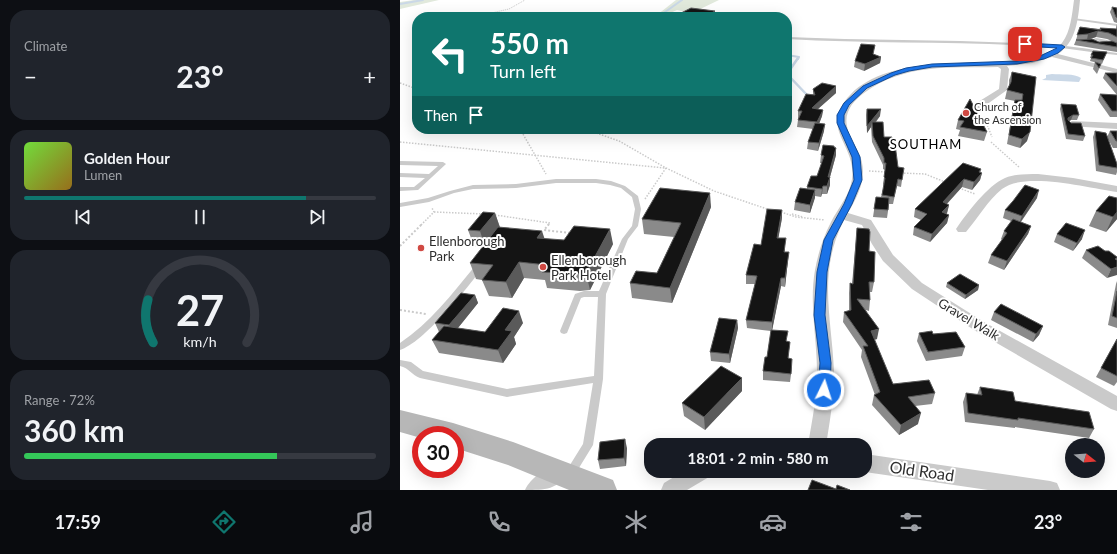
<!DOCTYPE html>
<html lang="en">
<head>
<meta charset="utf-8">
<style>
	:root { --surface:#171b24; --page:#20242c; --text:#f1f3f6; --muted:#9ea1a6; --line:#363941; --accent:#0f766e }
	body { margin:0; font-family:Lato,sans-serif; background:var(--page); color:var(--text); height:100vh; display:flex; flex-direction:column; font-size:15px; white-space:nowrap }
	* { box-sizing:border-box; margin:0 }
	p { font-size:13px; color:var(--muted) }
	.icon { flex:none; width:22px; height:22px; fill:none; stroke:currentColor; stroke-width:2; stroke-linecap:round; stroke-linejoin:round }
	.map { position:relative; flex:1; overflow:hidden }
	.details { display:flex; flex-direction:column; gap:10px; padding:10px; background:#0d0f14; width:400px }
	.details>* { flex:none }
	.banner { position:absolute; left:12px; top:12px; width:380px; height:122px; border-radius:16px; box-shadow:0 4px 16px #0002; background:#0f766e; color:#fff; overflow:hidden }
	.needle { width:26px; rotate:107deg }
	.controls { position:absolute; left:665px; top:438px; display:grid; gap:8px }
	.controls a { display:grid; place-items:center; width:40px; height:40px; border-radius:50%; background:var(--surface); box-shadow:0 4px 16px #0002; font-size:20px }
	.speed { position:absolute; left:12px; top:426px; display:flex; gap:8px; font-size:20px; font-weight:700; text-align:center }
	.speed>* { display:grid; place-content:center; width:52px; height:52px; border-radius:50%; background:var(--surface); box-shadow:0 4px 16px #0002; line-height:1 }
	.speed .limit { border:6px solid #d22; background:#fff; color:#111 }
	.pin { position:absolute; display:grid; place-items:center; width:34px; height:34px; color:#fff; margin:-17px; border-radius:8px; box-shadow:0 2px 6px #0006 }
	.me { position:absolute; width:44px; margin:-22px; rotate:4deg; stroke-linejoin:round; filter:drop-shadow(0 0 3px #0008) }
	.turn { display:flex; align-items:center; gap:14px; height:84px; padding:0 12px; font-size:18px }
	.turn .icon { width:52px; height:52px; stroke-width:2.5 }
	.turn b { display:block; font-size:28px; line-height:34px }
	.then { display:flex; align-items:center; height:38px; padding:0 12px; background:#0003; gap:8px; font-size:15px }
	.big { font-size:30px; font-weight:700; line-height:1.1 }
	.details .tile { flex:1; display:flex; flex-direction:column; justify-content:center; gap:6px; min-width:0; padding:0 14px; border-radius:16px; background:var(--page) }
	.details .dial { align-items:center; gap:0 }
	.dial svg { height:104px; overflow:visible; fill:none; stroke:var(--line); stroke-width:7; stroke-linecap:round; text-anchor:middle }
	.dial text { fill:var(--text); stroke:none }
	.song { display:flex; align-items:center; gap:12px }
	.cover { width:48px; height:48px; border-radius:6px; background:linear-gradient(135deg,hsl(100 70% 55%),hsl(40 70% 35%)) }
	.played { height:4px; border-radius:2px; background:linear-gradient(90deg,var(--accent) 80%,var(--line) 80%) }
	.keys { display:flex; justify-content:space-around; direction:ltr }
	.heat { display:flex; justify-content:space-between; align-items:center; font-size:22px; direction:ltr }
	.charge { height:6px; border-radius:3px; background:linear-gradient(90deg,#34c759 72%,var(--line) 0) }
	.trip { position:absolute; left:244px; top:438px; width:228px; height:40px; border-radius:16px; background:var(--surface); box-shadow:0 4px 16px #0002; font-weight:700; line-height:40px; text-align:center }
	.dock { display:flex; height:64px; justify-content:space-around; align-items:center; background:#090b0e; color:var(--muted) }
	.dock .icon { width:28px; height:28px }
	.dock .active { color:var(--accent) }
	.dock b { font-size:18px; color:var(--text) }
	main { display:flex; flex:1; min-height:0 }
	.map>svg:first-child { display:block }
	.green { fill:#e1e9dc }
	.water { fill:#cad8e7 }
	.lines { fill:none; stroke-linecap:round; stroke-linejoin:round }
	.stream-far1 { stroke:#cad8e7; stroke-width:2 }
	.stream { stroke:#cad8e7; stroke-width:2.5 }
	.path-far2 { stroke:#cacaca; stroke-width:1; stroke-dasharray:1 1; stroke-linecap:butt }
	.path-far1 { stroke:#cacaca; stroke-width:1.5; stroke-dasharray:1.5 1.5; stroke-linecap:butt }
	.path { stroke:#cacaca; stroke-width:2; stroke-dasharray:2 2; stroke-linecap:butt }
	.lane { fill:#cacaca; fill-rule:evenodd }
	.street { fill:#cacaca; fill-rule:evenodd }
	.secondary { fill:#b7b7b7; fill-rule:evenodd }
	.wall { fill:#8a8a8a }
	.shaded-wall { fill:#5a5a5a }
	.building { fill:#141414; stroke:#5a5a5a }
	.route { fill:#1a73e8; stroke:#114b97 }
	.poi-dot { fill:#d04943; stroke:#fff; stroke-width:1.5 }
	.labels { text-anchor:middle; stroke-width:4; stroke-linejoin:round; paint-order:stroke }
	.far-poi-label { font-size:11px; fill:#2d2d2d; stroke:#fff; text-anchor:start }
	.far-quarter-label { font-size:13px; letter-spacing:1px; fill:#000; stroke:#fff }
	.poi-label { font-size:13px; fill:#2d2d2d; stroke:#fff; text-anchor:start }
	.street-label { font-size:13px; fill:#2d2d2d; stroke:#fff }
	.near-street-label { font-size:16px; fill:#2d2d2d; stroke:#fff }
</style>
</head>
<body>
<main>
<section class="details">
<div class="tile"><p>Climate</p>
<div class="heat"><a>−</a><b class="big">23°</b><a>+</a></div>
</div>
<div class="tile">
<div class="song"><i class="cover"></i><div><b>Golden Hour</b><p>Lumen</p></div></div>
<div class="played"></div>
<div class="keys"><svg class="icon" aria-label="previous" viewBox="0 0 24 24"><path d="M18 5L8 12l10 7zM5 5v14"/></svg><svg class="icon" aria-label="pause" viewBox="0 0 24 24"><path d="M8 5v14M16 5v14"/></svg><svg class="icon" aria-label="next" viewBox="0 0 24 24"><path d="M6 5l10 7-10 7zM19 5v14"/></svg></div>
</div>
<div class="tile dial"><svg viewBox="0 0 100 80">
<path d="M14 69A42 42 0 1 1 86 69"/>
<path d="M14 69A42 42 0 0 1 10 36" stroke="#0f766e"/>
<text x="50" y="56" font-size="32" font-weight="700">27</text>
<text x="50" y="72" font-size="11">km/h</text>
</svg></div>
<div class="tile"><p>Range · 72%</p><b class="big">360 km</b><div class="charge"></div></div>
</section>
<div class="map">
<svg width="717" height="490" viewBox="0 0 717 490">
	<rect width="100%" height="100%" fill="#fff"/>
	<g class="green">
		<polygon points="14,0 39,0 0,9 0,2"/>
		<polygon points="276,0 319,0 292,13 277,10 261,17 250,17 257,15"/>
	</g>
	<path class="water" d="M652,74c9,1 22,-1 29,4l-2,4 -37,-2 4,-2v-3z"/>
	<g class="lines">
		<g class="stream-far1">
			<polyline points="0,4 23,0"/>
			<polyline points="258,17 282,0"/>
			<polyline points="387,55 399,57 398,59"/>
		</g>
		<polyline class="stream" points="398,58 387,74 408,96"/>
		<polyline class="path-far2" points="74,17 109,9 125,0"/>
		<g class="path-far1">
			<polyline points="0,83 17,89"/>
			<polyline points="584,117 592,137"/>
			<polyline points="120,129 146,174"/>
			<polyline points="185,129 219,141 266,168 314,191 370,210"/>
			<polyline points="0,142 265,168"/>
			<polyline points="591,142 620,168"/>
			<polyline points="469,171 487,172"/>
			<polyline points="501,173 525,174 545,182"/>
			<polyline points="559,188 575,194"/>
			<polyline points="245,199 266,168"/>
			<polyline points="34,212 84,214"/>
			<polyline points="381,212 396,217 425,220"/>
			<polyline points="392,214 403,217"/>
			<polyline points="95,215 150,223 148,225"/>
			<polyline points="21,225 34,212 32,208"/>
		</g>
		<g class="path">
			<polyline points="149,224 144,230 170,233"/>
			<polyline points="0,246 22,224"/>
			<polyline points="0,310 26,314"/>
		</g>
		<g class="lane">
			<polygon points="673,18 717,24 717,26 674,20"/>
			<path d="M387,37c88,4 176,2 264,8 22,1 44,5 66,8v2c-22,-2 -44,-6 -66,-8 -88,-6 -176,-3 -264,-8z"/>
			<path d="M696,38l11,2 4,4 -14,2 -10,-5zM696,40l10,3 -8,1 -5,-3z"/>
			<polygon points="0,161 43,162 46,164 18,190 0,191 0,187 14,187 25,178 0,177 0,173 29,174 38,166 0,165"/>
			<path d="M156,179h40l15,2 14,5 13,10 3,13 -3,17 -10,13 -22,55 -3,85 -10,66 -19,31 -4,2 -4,-2 -1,-3 18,-29 10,-61 -86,14 -87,-19c-8,-3 -11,-10 -20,-12v-6l11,2 12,9 84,18 87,-13 4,-79h-14l-3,1 -14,35 -3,1 -3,-1 -1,-2 15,-37 9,-3h15l23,-52 10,-13 3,-17 -3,-12 -11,-9 -11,-3 -14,-2h-40l-40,5 -43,1 -19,4 -25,9 -29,5v-4l28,-5 22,-7 23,-6 43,-1z"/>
			<path d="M75,266h6l1,2c-15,21 -59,75 -82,82v-7c30,-20 52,-49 75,-77z"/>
		</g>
		<g class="street">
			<path d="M674,0h6c-2,20 -4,42 -22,54l59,15v4l-65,-16 -20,6 -25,3 2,3 -2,21 -21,15v4l-5,3 -5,-3 2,-7 21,-13 2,-20 -3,-2c-48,1 -93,-4 -134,26 -11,8 -20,19 -17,33 1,9 7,17 11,25 11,23 2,41 -10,62l23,7 22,35 29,28 62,39 133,74v15l-6,-2 -137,-79 -62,-41 -29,-28 -11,-17 -10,-19 -18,-5c-27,53 -12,98 -10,152 0,25 -4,49 -8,73h-18c4,-24 9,-48 9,-73 0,-34 -8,-68 -2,-102 3,-16 8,-33 16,-48 7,-14 19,-27 21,-43 5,-35 -35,-51 -1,-85 55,-54 178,-11 211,-51 9,-12 10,-29 12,-43z"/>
			<polygon points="672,121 717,123 717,129 669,126 667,124"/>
			<path d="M638,174l35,4 44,8v6c-28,-4 -92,-21 -115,-3 -14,11 -24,29 -36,43h-8l-2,-3c11,-16 31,-43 49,-51 10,-4 22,-4 33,-4z"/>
			<polygon points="465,454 650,481 657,483 660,490 588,490 465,472 463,471 465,471"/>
			<path d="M159,462l7,3 3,6c-10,19 -25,19 -44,19 5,-12 22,-23 34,-28z"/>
			<polygon points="284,471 312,471 309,477 287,490 261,490 264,483"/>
		</g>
		<polygon class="secondary" points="0,410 53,423 113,442 213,480 217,490 169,490 108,465 55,448 55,435 21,435 21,438 0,432"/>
	</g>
	<g class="wall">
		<polygon points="712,7 717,8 717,23 714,22 710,12"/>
		<polygon points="717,24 717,47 699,42 717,43 707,39 696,37 687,40 676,40 680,27 700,29 700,28 716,29 716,27"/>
		<polygon points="676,40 717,47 717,52 674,45"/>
		<polygon points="475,45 473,54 481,57 480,63 464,71 454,67 455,61"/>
		<polygon points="707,52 702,64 690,61 691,58 690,58 691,55"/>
		<polygon points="695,62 701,64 697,74 693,69"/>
		<polygon points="612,72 636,77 627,141 620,148 607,144 613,108 615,101 605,99 607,90 609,86 609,80"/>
		<polygon points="705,73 717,73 717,95 703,78"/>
		<polygon points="436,86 436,93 418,109 423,110 422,116 419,124 424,131 418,151 407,149 408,142 413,129 397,127 398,120 398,111 413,94 413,89"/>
		<polygon points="700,94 717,95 717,117 710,117 698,100"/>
		<polygon points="570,99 587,132 584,141 558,136 560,130 556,129 558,120"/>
		<polygon points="661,104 679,115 677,120 671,120 669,121 685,136 683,141 666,139 660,109"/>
		<polygon points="467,109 480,116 476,122 498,167 502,180 501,187 497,186 493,204 489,204 487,218 473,217 476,197 481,197 484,185 483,184 485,170 483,169 483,165 472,142 471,127 467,133 466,115"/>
		<polygon points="695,131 707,137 710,131 717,131 717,148 713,148 708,139 717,164 717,172 716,175 696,171 693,137"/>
		<polygon points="434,147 436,155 430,177 430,185 427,194 422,194 421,197 415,196 410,213 394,210 395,202 407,189 407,187 417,176 422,163 420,163 421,155"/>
		<polygon points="563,163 582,173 580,180 572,190 562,187 547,204 549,205 547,213 546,214 549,215 547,223 530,242 513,235 514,227 521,220 514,217 515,209"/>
		<polygon points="637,198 621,222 631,226 628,234 604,270 588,263 591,255 602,240 601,239 604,231 611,221 603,218 605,210"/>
		<polygon points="717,198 717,219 706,232 689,226 696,211"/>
		<polygon points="311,207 272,303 232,298 230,283 257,273 274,237 244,234 242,219"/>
		<polygon points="95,213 100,227 145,239 213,244 190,290 180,291 147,288 145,280 124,278 112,298 89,296 82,280 76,279 70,263 83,247 74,246 68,230"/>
		<polygon points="382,218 378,238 385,247 385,252 388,260 385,287 381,286 372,330 387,342 390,342 388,358 392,367 390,382 363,380 363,371 367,357 371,331 347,328 346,320 355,284 346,284 346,275 361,245"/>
		<polygon points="457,228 469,251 474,282 472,292 470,292 470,300 469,311 466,310 477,339 474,340 493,384 535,393 532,404 515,406 518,424 499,435 472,405 474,395 475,395 461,357 462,350 443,322 444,312 449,311 449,293 450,283 452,284"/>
		<polygon points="657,234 682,239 673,251 654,242"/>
		<polygon points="686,250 705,251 717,257 707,278 682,258"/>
		<polygon points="717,281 717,328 708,325 716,284"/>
		<polygon points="547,283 579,285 578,290 565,299 546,287"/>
		<polygon points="75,295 78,303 58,328 85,332 123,323 114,337 116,344 103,363 39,353 32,340 40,332 39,332 35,323"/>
		<polygon points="594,312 643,326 639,335 633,342 591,320"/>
		<polygon points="337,320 338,328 330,363 311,361 310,352"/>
		<polygon points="519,333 533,334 565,347 562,356 526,361 517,341"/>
		<polygon points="717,339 717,382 714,386 696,377"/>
		<polygon points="580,387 615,401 694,429 689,438 615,427 615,428 565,422 563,402 566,393 577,395"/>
		<polygon points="342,391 305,430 284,416 282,403"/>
		<polygon points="227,448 226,466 200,469 198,460"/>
	</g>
	<g class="shaded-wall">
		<polygon points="315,11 315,17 305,17"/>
		<polygon points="698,31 696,37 687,40 688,34"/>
		<polygon points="481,57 480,63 464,71 465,64"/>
		<polygon points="436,86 436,93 411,115 412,108"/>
		<polygon points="481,109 480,116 472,126 472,122 471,127 467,133 467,126"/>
		<polygon points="423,110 422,116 417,129 417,122"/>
		<polygon points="673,115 671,120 666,123 668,118"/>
		<polygon points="425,124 424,131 418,151 419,143"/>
		<polygon points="630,132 627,141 620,148 622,139"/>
		<polygon points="436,148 436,155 428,184 428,177"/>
		<polygon points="581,169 580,175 582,173 580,180 572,190 574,182 579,172"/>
		<polygon points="430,177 430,185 427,194 427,186"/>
		<polygon points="564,179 562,187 541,210 543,202"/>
		<polygon points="423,186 422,194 421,197 422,189"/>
		<polygon points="415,190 415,198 410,213 410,205"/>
		<polygon points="639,190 637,198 619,224 622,216"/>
		<polygon points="310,193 311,207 272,303 270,288"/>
		<polygon points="549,205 547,213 540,220 542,212"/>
		<polygon points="382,210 382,218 377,246 377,238"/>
		<polygon points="717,212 717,219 706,232 713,217"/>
		<polygon points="95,213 100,228 85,247 80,231"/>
		<polygon points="549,215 547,223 530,242 532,234"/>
		<polygon points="631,226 628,234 604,270 607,261"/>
		<polygon points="210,229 213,244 190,290 186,273"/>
		<polygon points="685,230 682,239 673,251 677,243"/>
		<polygon points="142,231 147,246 137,238"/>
		<polygon points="389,252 388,260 385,287 385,278"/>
		<polygon points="119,262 124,278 112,298 106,282"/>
		<polygon points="717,267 717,275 707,278 711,269"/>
		<polygon points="381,278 381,286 372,331 372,322"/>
		<polygon points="579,285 578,290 565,299 566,295"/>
		<polygon points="75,295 78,303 53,334 49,325"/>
		<polygon points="119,311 123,323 114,337 116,344 103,363 98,350 105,330"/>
		<polygon points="337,320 338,328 330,363 329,354"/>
		<polygon points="643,326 639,335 633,342 636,334"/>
		<polygon points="479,329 477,339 469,341 471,331"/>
		<polygon points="342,378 342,391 305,430 304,417"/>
		<polygon points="521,413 518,424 499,435 501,425"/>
		<polygon points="225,439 227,448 226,466 224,458"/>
	</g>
	<g class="building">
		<polygon points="712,7 717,8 717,18 716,17"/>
		<polygon points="291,8 315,11 305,17 279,17 275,16"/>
		<polygon points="680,27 701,30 700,28 717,29 717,37 709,33 698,31 688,34 677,35"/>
		<polygon points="692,39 699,42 712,41 717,43 717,47 676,40"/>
		<polygon points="461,44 475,45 473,54 481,57 465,64 455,61"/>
		<polygon points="693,51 707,52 703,60 691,58 693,55 691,55"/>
		<polygon points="695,62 701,64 699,68"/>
		<polygon points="612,72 636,77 630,132 622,139 609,135 615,100 622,100 623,94 607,90 611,82"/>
		<polygon points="705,73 717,73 717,86"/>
		<polygon points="422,83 436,86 412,108 423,110 417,122 398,120 402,111 398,111 406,94 415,95 413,89"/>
		<polygon points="700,94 717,95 717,111 712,111"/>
		<polygon points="570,99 587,132 560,127 564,121 558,120"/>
		<polygon points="661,104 676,105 679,115 673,115 668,118 668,120 671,123 681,123 685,136 668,134"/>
		<polygon points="467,109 481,109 467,126"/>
		<polygon points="472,122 483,122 484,137 492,137 495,144 498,167 504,168 502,180 498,179 494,197 482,195 485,178 484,177 486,163 484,163 484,158 473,136"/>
		<polygon points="415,123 425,124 419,143 408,142"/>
		<polygon points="695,131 706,133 717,164 717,168 699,165"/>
		<polygon points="710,131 717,131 717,141 716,141"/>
		<polygon points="423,145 434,146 434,147 436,148 428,177 430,177 427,186 423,186 422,189 407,187 411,176 417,176 424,156 421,155"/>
		<polygon points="563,163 581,169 579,172 582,173 574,182 564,179 543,202 549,205 542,212 549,215 532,234 514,227 527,214 515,209"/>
		<polygon points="625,185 639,190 622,216 605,210 613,201"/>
		<polygon points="260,188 310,193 270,288 230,283 236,271 257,273 281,223 242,219"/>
		<polygon points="400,188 415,190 410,205 395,202"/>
		<polygon points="709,196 717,198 717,212 713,217 696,211"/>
		<polygon points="476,197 489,198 488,210 474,209"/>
		<polygon points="367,209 382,210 377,238 386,238 384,252 389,252 385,278 381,278 372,322 346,320 357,276 346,275 354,244 361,245"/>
		<polygon points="83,212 95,213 80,231 68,230"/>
		<polygon points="613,219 631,226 607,261 591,255 607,233 604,231"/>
		<polygon points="666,223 685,230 677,243 657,234"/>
		<polygon points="174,226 210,229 186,273 176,274 142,272 147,265 119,262 106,282 82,280 93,265 70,263 98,227 142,231 137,238 164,240"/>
		<polygon points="457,228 469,229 470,232 469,251 475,252 474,282 469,282 470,300 457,299 479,329 471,331 493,384 529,380 535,393 508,397 521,413 501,425 474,395 480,392 463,346 468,346 444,312 451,310 450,283 453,284"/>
		<polygon points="698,246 705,251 709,251 717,257 717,258 715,259 717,260 717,267 711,269 686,250"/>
		<polygon points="560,274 579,285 566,295 547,283"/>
		<polygon points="717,291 717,318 712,316"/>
		<polygon points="61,293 75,295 49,325 35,323"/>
		<polygon points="601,304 643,326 636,334 594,312"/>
		<polygon points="103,308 119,311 105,330 112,331 98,350 32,340 44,326 85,332"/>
		<polygon points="319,318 337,320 329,354 310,352"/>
		<polygon points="371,330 388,331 386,341 390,342 388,358 392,359 391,374 363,371 365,357 367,357"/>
		<polygon points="532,331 533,334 556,332 565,347 528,352 519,333"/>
		<polygon points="717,339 717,376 701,368"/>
		<polygon points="321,366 342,378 304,417 282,403"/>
		<polygon points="580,387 613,392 615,401 689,412 694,429 618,418 618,420 568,413 566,393 582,395"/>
		<polygon points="225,439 224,458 198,460 200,442"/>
		<polygon points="412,480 436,489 437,485 450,490 408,490"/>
	</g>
	<polygon class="route" points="625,43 662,45 665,47 658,53 644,59 617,64 532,67 509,71 495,75 467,88 449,105 444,115 444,123 460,157 462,180 452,204 433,240 427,272 425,315 431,363 430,390 428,393 424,395 419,393 418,390 420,363 414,315 417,272 424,240 444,204 454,180 452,157 437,123 437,115 444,103 463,86 491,73 506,68 532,64 617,61 640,56 657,48 623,46 622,44"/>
	<g class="poi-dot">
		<circle cx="566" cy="113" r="4"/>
		<circle cx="21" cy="248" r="4"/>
		<circle cx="143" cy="267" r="4"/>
	</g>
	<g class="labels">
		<g class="far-poi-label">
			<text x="574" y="111">Church of<tspan x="574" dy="13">the Ascension</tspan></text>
		</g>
		<g class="far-quarter-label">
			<text x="526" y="149">SOUTHAM</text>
		</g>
		<g class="poi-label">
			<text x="29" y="246">Ellenborough<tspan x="29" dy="15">Park</tspan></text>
			<text x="151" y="265">Ellenborough<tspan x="151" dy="15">Park Hotel</tspan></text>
		</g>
		<g class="street-label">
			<text transform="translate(569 319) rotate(31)" y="5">Gravel Walk</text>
		</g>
		<g class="near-street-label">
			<text transform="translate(522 471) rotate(8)" y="6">Old Road</text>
		</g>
	</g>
</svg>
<div class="controls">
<a><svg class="needle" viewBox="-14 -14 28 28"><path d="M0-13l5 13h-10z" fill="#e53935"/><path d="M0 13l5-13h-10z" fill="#9ea1a6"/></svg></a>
</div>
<div class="speed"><div class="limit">30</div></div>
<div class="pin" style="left:625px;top:44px;background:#d93025"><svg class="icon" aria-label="arrive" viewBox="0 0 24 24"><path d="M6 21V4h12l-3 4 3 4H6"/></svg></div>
<svg class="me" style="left:424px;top:390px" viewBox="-20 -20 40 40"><circle r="17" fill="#1a73e8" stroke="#fff" stroke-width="3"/><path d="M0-11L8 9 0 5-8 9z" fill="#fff"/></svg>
<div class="trip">18:01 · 2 min · 580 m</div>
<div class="banner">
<div class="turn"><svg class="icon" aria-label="left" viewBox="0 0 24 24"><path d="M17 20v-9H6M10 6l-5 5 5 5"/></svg><div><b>550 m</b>Turn left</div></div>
<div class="then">Then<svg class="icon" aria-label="arrive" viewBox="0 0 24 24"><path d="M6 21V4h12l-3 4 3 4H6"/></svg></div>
</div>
</div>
</main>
<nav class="dock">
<b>17:59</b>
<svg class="icon active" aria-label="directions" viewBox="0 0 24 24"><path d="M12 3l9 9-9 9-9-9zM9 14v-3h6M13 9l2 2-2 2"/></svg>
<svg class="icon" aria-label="music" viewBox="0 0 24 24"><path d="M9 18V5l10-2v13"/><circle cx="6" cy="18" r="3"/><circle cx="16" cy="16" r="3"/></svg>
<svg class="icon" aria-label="phone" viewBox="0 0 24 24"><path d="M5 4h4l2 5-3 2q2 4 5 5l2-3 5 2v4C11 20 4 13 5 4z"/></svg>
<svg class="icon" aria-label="climate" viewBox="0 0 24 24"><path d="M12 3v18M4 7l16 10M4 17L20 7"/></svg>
<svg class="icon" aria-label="car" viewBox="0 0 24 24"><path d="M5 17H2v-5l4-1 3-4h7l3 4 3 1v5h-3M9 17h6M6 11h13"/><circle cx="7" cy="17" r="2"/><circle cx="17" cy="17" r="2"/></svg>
<svg class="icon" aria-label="filters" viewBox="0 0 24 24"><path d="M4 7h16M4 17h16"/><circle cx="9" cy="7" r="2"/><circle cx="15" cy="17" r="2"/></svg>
<b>23°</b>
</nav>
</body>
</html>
